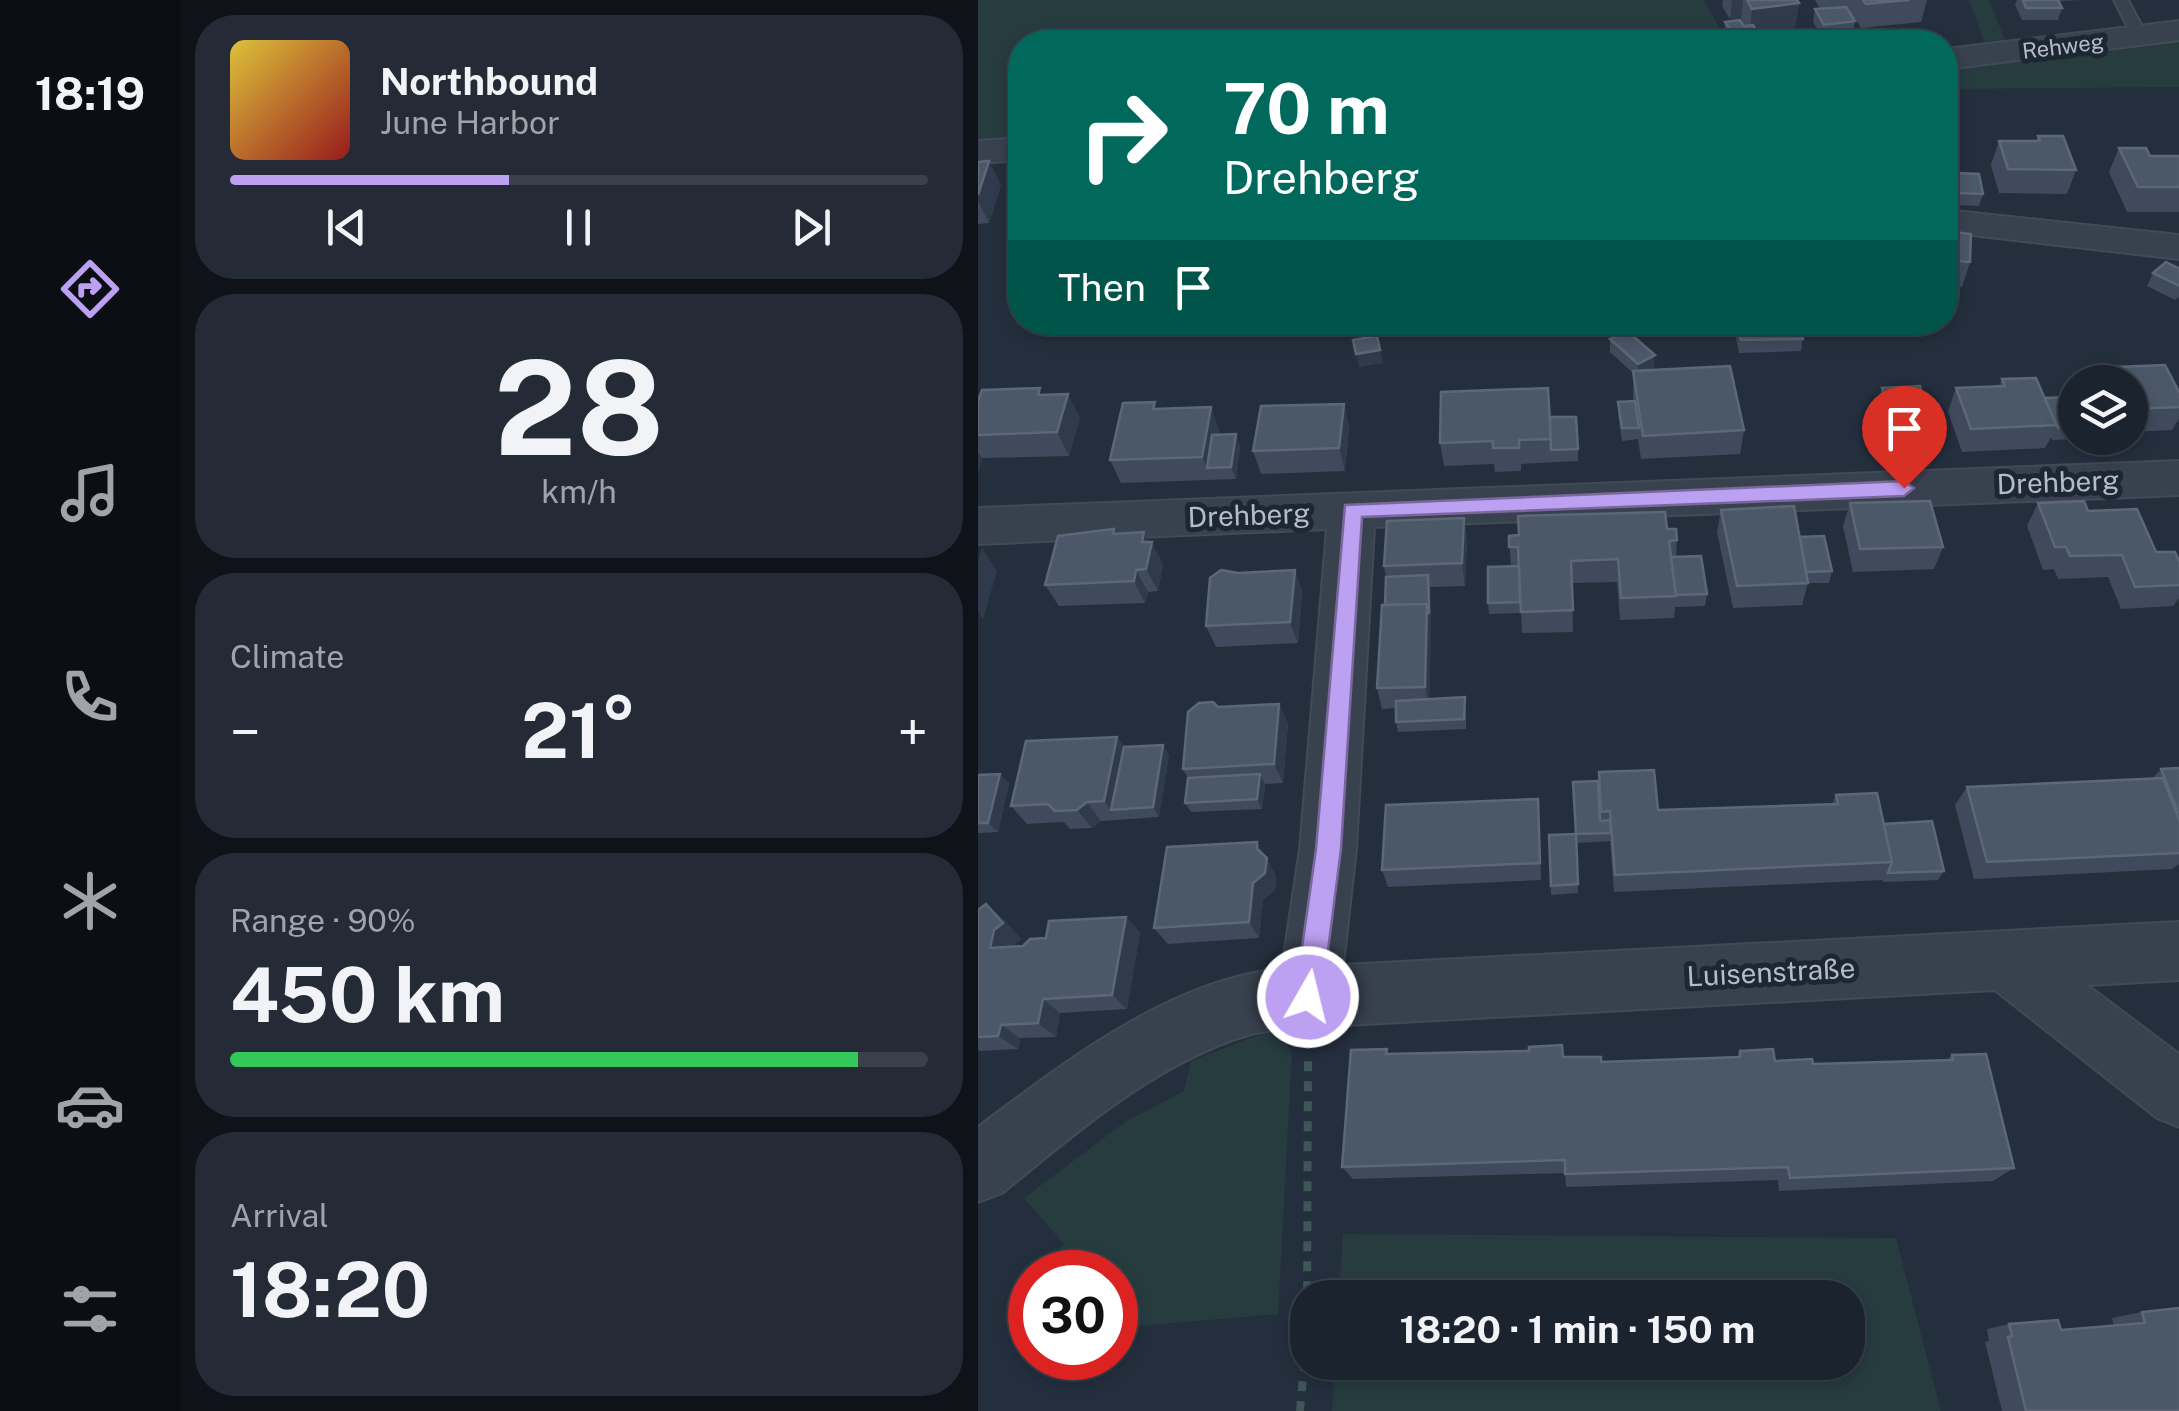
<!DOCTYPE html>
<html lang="en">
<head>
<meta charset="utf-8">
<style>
	:root { --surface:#1b232e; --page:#242b36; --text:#f1f3f6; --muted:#a0a4aa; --line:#39404a; --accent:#bca0f2 }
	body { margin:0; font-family:"Public Sans",sans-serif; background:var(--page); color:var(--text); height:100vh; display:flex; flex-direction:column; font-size:38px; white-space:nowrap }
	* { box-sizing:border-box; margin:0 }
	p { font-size:32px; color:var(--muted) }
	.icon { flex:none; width:55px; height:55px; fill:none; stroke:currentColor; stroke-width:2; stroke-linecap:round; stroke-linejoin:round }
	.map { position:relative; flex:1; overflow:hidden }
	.details { display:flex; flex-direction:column; gap:15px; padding:15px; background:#0f1319; width:798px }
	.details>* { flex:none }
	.banner { position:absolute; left:30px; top:30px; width:950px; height:305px; border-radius:40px; box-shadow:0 5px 15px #0003,0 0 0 2px var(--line); background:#00695c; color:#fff; overflow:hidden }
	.controls { position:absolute; left:1080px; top:365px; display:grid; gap:20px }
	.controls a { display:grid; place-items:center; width:90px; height:90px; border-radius:50%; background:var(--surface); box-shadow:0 5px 15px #0003,0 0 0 2px var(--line); font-size:50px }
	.speed { position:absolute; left:30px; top:1250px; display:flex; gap:20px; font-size:50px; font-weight:700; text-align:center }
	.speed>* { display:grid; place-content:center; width:130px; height:130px; border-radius:50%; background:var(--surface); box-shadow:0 5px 15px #0003,0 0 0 2px var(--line); line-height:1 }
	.speed .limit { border:15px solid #d22; background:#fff; color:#111 }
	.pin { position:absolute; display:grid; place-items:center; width:85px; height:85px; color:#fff; margin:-102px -42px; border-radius:50% 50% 50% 0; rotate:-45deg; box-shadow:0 0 10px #0007 }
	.pin .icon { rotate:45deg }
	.me { position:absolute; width:110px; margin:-55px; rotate:8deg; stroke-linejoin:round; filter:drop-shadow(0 0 8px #0008) }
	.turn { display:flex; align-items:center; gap:35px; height:210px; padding:0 50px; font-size:45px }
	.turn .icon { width:130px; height:130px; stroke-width:2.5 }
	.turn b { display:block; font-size:70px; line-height:85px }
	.then { display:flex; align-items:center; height:95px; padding:0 50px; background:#0003; gap:20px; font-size:38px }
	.big { font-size:75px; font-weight:700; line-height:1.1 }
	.details .card { flex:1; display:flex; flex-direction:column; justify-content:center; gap:15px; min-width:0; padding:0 35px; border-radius:40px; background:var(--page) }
	.details .dial { align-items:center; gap:0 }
	.dial b { font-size:130px; line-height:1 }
	.song { display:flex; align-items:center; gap:30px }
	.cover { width:120px; height:120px; border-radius:15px; background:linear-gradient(135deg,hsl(50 70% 55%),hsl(0 70% 35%)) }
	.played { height:10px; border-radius:5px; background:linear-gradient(90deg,var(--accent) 40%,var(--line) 40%) }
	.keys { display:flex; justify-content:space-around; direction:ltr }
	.heat { display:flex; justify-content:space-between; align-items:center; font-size:55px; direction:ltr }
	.charge { height:15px; border-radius:8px; background:linear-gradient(90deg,#34c759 90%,var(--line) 0) }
	.trip { position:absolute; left:312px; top:1280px; width:575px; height:100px; border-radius:40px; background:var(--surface); box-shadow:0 5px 15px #0003,0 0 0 2px var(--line); font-weight:700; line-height:100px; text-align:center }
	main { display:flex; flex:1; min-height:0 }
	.tab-bar { display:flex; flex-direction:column; width:180px; justify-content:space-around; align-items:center; background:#0b0e12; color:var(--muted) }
	.tab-bar .icon { width:70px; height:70px }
	.tab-bar .current { color:var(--accent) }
	.tab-bar b { font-size:45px; color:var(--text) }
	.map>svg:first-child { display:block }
	.green { fill:#263c3f }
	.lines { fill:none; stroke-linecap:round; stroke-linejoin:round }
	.lane-casing { stroke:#414a57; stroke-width:4 }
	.street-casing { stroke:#414a57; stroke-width:4 }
	.path { stroke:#3f5557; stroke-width:8; stroke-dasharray:10 10; stroke-linecap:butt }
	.lane { fill:#38414e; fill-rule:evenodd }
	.street { fill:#38414e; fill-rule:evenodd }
	.wall { fill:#3f4b5c }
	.shaded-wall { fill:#2f3b4b }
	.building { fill:#4b5868; stroke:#5c6777; stroke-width:2.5 }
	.route { fill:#bca0f2; stroke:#7a689d; stroke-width:2.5 }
	.labels { text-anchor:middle; stroke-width:10; stroke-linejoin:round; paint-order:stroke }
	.far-street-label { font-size:22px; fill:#b4bcc9; stroke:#1d2633 }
	.street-label { font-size:28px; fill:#b4bcc9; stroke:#1d2633 }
</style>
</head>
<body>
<main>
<nav class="tab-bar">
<b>18:19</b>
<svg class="icon current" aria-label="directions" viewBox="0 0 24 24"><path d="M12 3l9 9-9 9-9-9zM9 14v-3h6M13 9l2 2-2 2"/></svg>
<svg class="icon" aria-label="music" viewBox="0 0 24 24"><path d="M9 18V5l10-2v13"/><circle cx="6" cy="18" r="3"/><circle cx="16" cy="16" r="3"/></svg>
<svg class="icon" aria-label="phone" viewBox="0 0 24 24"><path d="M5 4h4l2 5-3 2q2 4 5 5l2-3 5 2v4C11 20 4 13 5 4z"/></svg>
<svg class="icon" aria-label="climate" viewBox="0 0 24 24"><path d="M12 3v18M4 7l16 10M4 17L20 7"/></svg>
<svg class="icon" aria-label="car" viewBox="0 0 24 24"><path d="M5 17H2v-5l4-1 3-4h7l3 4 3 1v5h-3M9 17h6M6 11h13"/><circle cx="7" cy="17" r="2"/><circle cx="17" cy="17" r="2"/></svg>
<svg class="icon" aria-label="filters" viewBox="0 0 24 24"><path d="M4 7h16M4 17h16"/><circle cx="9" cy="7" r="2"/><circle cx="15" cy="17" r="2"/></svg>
</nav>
<section class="details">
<div class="card">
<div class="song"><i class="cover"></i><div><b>Northbound</b><p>June Harbor</p></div></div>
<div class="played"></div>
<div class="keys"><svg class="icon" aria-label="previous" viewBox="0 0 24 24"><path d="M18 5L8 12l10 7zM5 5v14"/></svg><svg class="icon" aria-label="pause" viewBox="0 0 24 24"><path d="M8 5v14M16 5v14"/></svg><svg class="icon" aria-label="next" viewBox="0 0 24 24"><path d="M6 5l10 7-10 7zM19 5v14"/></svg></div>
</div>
<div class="card dial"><b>28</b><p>km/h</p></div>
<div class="card"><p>Climate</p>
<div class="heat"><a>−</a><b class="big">21°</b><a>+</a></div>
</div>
<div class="card"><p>Range · 90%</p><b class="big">450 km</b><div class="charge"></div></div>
<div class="card"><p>Arrival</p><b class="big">18:20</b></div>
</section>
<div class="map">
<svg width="1202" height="1411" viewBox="0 0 1202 1411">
	<rect width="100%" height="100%" fill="#242f3e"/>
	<g class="green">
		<polygon points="0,0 726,0 749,42 42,42 42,139 0,143"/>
		<polygon points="991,0 1011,0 1029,45 1008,47"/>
		<polygon points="1201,37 1201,87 968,89 968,64"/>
		<polygon points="293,1030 314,1051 300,1314 138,1328 138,1272 66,1272 86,1244 46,1198 147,1122 206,1091 213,1061"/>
		<polygon points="365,1234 918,1238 963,1411 354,1411 357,1363 870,1362 870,1298 361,1297"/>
	</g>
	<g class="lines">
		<g class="lane-casing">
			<polygon id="lane" points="1136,0 1150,0 1169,36 1166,39 1156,39"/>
		</g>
		<g class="street-casing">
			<g id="street">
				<polygon points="1202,21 1202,40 968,69 968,49"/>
				<polygon points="42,138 42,160 0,163 0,141"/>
				<polygon points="968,210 1202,235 1202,259 968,232"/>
				<path d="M1202,461v34l-806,32 -18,322 -13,116 837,-43v58l-93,5 93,70v72l-23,-9 -162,-128 -686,37c-20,3 -41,2 -61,8 -93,28 -172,98 -246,158l-24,9v-75l8,-6c83,-62 189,-143 296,-152l18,-120 27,-320 -349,15v-36z"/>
			</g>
		</g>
		<polyline class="path" points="322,1411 329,1332 330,1053"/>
		<use href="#lane" class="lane"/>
		<use href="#street" class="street"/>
	</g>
	<g class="wall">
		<polygon points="745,0 819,0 821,3 817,27 778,32 776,42 751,42 746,34 747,22 767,26 763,18 752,19 744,6"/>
		<polygon points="837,0 949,0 943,22 883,28 877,18 875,18 877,21 875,34 844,37 835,22 837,9 842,9"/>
		<polygon points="1039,0 1103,0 1081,1 1084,8 1080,20 1044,20 1037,5"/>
		<polygon points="1060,136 1098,170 1089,194 1021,193 1013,165 1021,141 1058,141"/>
		<polygon points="968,148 977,173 973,185 968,186"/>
		<polygon points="1141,148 1172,156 1202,156 1202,212 1149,212 1131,172"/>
		<polygon points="0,162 23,185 11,223 0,224"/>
		<polygon points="978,173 1005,194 1001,206 977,205 974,186"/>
		<polygon points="968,231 992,262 984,287 968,285"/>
		<polygon points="1202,269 1202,296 1197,300 1169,286 1175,273"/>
		<polygon points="755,322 839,322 836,335 825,336 823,351 761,353"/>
		<polygon points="632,339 676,368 671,370 766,430 762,454 663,459 660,439 644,441 640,414 640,402 655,401 655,373 632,352"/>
		<polygon points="1139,367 1202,394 1202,417 1194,430 1152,432 1152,382 1107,382 1113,372 1137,371"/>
		<polygon points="1024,379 1098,413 1097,439 1074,440 1073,437 1067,448 984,452 970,412 978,388 1021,386"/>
		<polygon points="904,388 958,438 954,450 915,452 900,400"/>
		<polygon points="66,395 102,418 91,456 4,458 0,472 0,401"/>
		<polygon points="366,404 371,427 367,471 283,474 275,451"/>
		<polygon points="180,409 241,430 241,434 262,446 258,479 143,483 132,460"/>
		<polygon points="572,417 600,449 600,461 543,464 543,471 517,472 516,464 466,466 462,443"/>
		<polygon points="872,503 965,547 956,569 875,572 865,526"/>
		<polygon points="1060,503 1110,511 1178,552 1202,563 1202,597 1195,606 1143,609 1130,577 1080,579 1076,569 1065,570 1049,526"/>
		<polygon points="743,510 822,537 854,571 851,583 830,583 824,605 755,608 739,532"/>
		<polygon points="486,518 489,541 487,586 452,587 453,626 451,699 488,708 488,729 420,732 418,722 418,708 404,709 399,688 407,605 408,577 406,566"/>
		<polygon points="689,529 699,540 698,557 729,594 727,606 697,607 696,618 642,620 639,582 594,583 595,632 544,633 543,613 511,614 510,603 533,566 531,536"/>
		<polygon points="138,533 171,542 185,564 180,591 170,592 167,603 81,606 67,585"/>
		<polygon points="317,570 324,592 320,643 238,647 228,626 260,573"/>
		<polygon points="301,704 310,724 305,783 287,784 284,809 213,812 207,803 210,778 205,769 240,707"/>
		<polygon points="139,737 146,747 191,755 181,817 123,821 114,828 92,829 86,822 49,824 33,806"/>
		<polygon points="1202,768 1202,863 1194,869 996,879 977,805 989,787 1174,779 1183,769"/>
		<polygon points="22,774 31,784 20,832 0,833 0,775"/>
		<polygon points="595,782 680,810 854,804 858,795 906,823 966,871 960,880 905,882 905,880 636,892 632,841 598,843 600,893 573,895 571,835 597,834"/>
		<polygon points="560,799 563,880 410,887 404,870"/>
		<polygon points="279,842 298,876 297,890 285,900 281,938 190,944 176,928"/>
		<polygon points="8,904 26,920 43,939 35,946 45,946 68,938 148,917 162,933 149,1009 82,1013 78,1037 42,1038 40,1049 2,1051 0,1050 0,910"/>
		<polygon points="762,1051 797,1061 835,1064 968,1060 974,1055 1036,1168 1015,1181 801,1191 800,1180 588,1187 587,1173 375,1179 364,1167 411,1054 585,1057 623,1062 759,1057"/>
		<polygon points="1164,1312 1202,1411 1024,1411 1007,1342 1011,1341 1009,1329 1031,1324 1083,1330 1136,1326 1134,1318"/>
	</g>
	<g class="shaded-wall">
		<polygon points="754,0 765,0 763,18 752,19"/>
		<polygon points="821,3 817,27 778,32 776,42 752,42 754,33 772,31 774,9"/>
		<polygon points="11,161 23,185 11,223 0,201 0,195"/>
		<polygon points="402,350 405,363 381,367 378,354"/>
		<polygon points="677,355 676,368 659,376 660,364"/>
		<polygon points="90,394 102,418 91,456 79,432"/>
		<polygon points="366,404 371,427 367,471 361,448"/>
		<polygon points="233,407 241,430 235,468 229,468 224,457"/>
		<polygon points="258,434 262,446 258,479 253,467"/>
		<polygon points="0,453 4,458 0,472"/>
		<polygon points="486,518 489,541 487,586 484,563"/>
		<polygon points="166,532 173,546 174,542 185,564 180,591 168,569 164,542"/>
		<polygon points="4,548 19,571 5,619 0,612 0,561"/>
		<polygon points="158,570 170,592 167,603 156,581"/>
		<polygon points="317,570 324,592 320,643 312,622"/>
		<polygon points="450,575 453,626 451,708 447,687"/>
		<polygon points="301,704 310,724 305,783 296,764"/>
		<polygon points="139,737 152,757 133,810 126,801"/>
		<polygon points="185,745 191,755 181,817 175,807"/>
		<polygon points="22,774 31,784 20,832 10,823"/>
		<polygon points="282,774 287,784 284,809 279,799"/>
		<polygon points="109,802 123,821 114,828 99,810"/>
		<polygon points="279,842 298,876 297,890 285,900 281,938 271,922"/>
		<polygon points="8,904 26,920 43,939 35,946 12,948"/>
		<polygon points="148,917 162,933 149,1009 134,995"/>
		<polygon points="65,999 82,1013 78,1037 60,1023"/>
		<polygon points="23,1025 42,1038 40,1049 20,1036"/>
	</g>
	<g class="building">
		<polygon points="769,0 819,0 821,3 774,9"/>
		<polygon points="885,0 931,0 888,4"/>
		<polygon points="1045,0 1080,0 1084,8 1048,8"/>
		<polygon points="868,7 877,21 846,25 837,9"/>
		<polygon points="762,20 766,26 775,25 778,30 754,33 747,22"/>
		<polygon points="1060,136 1085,136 1098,170 1030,169 1021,141 1062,141"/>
		<polygon points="968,148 977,173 968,173"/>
		<polygon points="1141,148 1168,148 1172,156 1202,156 1202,187 1160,187"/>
		<polygon points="11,161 0,195 0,162"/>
		<polygon points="978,173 1001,174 1005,194 981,193"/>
		<polygon points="968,231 993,234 992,262 968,260"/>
		<polygon points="1188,262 1202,269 1202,286 1175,273"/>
		<polygon points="759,322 839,322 839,323 823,324 825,339 763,340"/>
		<polygon points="649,331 677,355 660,364 632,339"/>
		<polygon points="399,336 402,350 378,354 375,340"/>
		<polygon points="1187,365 1202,394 1202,407 1152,409 1152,382 1117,382 1113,372 1141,371 1139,367"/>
		<polygon points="752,366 766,430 665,436 655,371"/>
		<polygon points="1058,378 1078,425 993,429 978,388 1027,386 1024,379"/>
		<polygon points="942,386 958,438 919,439 904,388"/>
		<polygon points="62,388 60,395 90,394 79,432 0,435 0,401 4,390"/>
		<polygon points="570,388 573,439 541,440 541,448 515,448 515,441 462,443 463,392"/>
		<polygon points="1091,397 1098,413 1098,427 1080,428 1067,398"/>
		<polygon points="657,401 661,428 644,428 640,402"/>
		<polygon points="177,402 175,409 233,407 224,457 132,460 145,403"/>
		<polygon points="366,404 361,448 275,451 283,406"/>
		<polygon points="572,417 598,417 600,449 573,450"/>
		<polygon points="258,434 253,467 229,468 234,435"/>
		<polygon points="952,501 965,547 882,549 872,503"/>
		<polygon points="1106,501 1110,511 1159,509 1178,552 1197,552 1202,563 1202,585 1157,587 1144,555 1092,556 1088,547 1077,547 1060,503"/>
		<polygon points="816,506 830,583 759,586 743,510"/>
		<polygon points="687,512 689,529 698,529 699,540 691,541 698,596 643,598 640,559 593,561 595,610 543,612 540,547 531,547 531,536 541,535 540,516"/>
		<polygon points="486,518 484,563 406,566 409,521"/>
		<polygon points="136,529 135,534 166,532 164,542 174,542 168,569 158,570 156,581 67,585 80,536"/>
		<polygon points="846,536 854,571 828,572 822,537"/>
		<polygon points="723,556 729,594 698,595 693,557"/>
		<polygon points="541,566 542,602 510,603 510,567"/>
		<polygon points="243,570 260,573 317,570 312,622 228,626 232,578"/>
		<polygon points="450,575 451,614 449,604 407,605 408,577"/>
		<polygon points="449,604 447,687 399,688 404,605"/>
		<polygon points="487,697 486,719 418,722 418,701"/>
		<polygon points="235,702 240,707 301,704 296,764 205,769 210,712 221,703"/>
		<polygon points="139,737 126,801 109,802 99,810 77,811 70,804 33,806 48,741"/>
		<polygon points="185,745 175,807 133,810 146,747"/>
		<polygon points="1202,768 1202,812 1200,812 1183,769"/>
		<polygon points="676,770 680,810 860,804 858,795 899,793 914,862 637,875 632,811 623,812 621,772"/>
		<polygon points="22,774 10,823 0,823 0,775"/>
		<polygon points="282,774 279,799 207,803 210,778"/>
		<polygon points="1185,778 1202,822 1202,853 1009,862 989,787"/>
		<polygon points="620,781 622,821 632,820 633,833 598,834 595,782"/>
		<polygon points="560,799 562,863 404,870 408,805"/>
		<polygon points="954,821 966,871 910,873 914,862 906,824"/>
		<polygon points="598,834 600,884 573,886 571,835"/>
		<polygon points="279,842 279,849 289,858 287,873 275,883 271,922 176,928 189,847"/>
		<polygon points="8,904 25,923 16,930 12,948 45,946 52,939 68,938 71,921 148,917 134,995 65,999 60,1023 23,1025 20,1036 0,1037 0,910"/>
		<polygon points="584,1045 585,1057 623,1057 623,1062 762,1057 762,1051 795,1049 797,1061 834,1059 835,1064 975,1060 974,1055 1008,1054 1036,1168 812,1178 810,1167 587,1174 587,1160 364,1167 373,1050 409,1049 408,1054 551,1051 551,1047"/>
		<polygon points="1202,1308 1202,1411 1048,1411 1030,1337 1034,1336 1031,1324 1080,1320 1083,1330 1167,1323 1164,1312"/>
	</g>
	<polygon class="route" points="926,481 936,488 926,496 384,517 363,849 344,997 340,1006 330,1010 321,1006 317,997 338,849 367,505"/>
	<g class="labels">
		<g class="far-street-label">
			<text transform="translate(1085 46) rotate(-7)" y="8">Rehweg</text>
		</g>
		<g class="street-label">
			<text transform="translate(1080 482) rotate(-2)" y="10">Drehberg</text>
			<text transform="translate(271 515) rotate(-2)" y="10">Drehberg</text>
			<text transform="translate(793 972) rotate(-3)" y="10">Luisenstraße</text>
		</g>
	</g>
</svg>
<div class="controls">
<a><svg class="icon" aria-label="layers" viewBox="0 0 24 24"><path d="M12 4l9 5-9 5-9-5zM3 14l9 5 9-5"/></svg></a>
</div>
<div class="speed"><div class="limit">30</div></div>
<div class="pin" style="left:926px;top:488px;background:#d93025"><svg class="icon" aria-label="arrive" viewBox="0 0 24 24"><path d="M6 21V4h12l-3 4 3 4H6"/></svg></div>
<svg class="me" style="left:330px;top:997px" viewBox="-20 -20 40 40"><circle r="17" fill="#bca0f2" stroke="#fff" stroke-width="3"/><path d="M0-11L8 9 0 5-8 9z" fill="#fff"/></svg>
<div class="trip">18:20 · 1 min · 150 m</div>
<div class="banner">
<div class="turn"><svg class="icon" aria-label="right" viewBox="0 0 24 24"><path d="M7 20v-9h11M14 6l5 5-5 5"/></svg><div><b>70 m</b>Drehberg</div></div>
<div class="then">Then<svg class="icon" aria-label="arrive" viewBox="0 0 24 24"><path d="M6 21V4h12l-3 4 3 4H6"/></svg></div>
</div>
</div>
</main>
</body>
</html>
